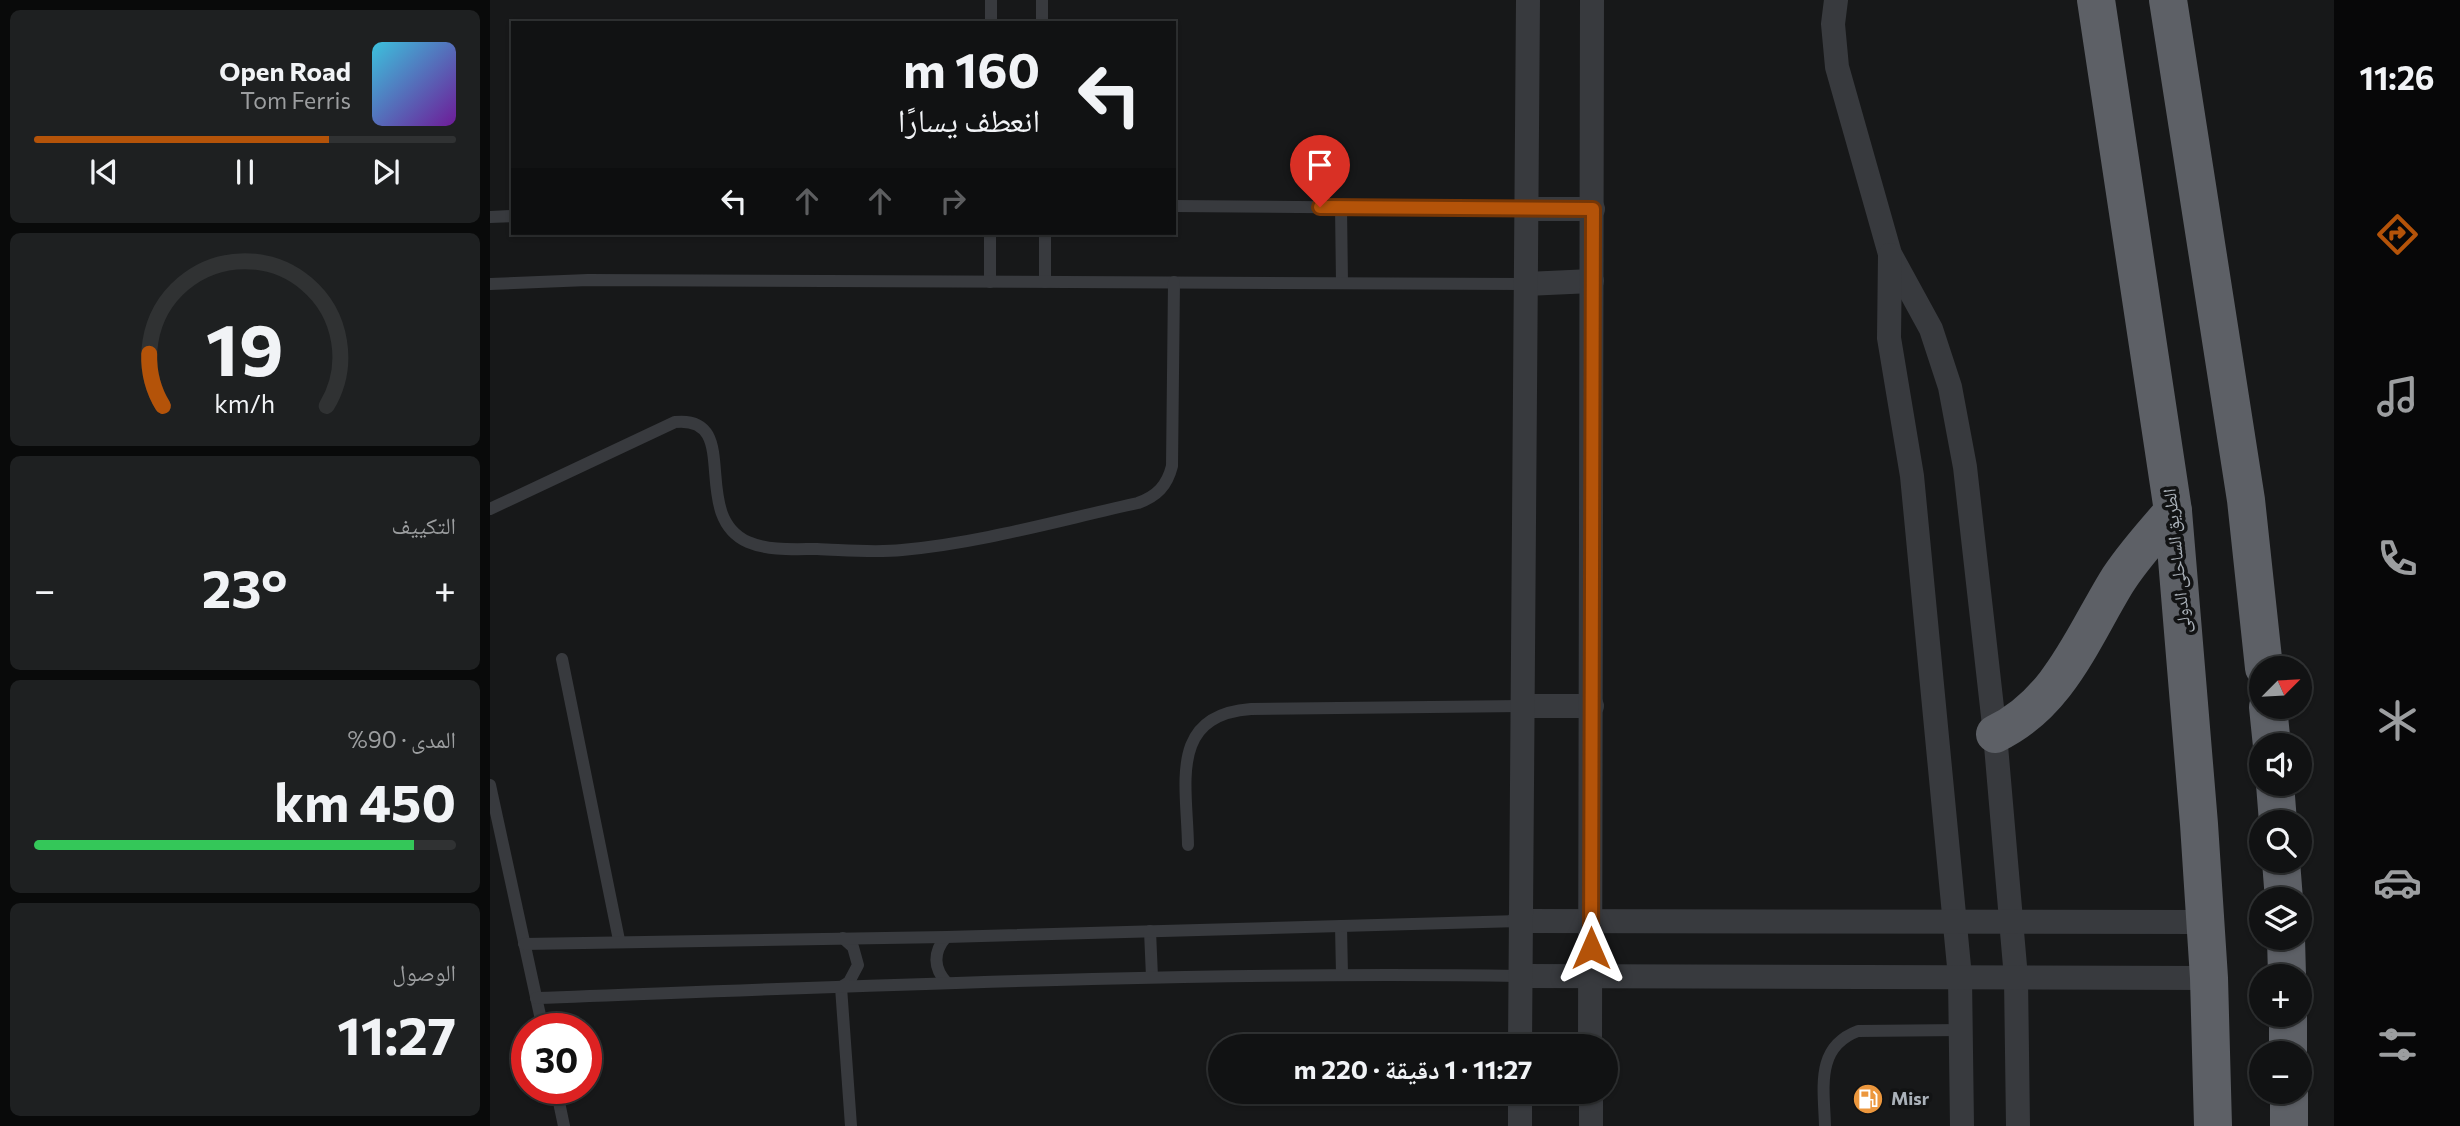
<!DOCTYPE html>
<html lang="ar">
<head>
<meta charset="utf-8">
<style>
	:root { --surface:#111213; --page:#1e2021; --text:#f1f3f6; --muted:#9c9ea0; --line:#303233; --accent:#b45309 }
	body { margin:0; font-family:Commissioner,"Noto Naskh Arabic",sans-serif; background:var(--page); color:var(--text); direction:rtl; height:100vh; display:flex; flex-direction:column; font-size:26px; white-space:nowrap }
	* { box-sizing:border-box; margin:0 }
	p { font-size:23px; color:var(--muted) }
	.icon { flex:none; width:38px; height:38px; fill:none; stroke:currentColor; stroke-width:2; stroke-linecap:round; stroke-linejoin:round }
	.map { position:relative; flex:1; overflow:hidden; direction:ltr }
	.panel { display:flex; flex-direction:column; gap:10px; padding:10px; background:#090a0a; width:490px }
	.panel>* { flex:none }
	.hud { position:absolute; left:21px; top:21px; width:665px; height:214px; border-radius:0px; box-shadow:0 2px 5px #0004,0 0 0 2px var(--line); direction:rtl; background:#111213; color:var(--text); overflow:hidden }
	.needle { width:46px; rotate:66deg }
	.controls { position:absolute; left:1759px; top:656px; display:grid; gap:14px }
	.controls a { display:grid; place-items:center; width:63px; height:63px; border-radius:50%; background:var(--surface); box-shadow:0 2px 5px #0004,0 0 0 2px var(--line); font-size:35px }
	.speed { position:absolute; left:21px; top:1013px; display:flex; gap:14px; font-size:35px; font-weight:700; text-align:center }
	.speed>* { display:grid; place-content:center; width:91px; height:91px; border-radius:50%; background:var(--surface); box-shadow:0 2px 5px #0004,0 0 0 2px var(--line); line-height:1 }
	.speed .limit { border:10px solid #d22; background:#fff; color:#111 }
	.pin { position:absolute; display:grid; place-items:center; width:60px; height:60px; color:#fff; margin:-72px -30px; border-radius:50% 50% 50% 0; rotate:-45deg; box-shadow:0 0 7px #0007 }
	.pin .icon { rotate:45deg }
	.me { position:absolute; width:77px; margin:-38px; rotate:0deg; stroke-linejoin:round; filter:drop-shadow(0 0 5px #0008) }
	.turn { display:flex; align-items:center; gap:24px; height:147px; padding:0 21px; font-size:32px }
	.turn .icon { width:91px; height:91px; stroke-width:2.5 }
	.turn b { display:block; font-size:49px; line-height:60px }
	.lanes { display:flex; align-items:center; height:66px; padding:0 21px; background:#0003; justify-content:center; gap:35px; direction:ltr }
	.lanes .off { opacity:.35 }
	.big { font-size:52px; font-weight:700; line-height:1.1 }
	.panel .card { flex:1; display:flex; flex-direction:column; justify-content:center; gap:10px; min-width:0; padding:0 24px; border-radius:10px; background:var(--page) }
	.panel .dial { align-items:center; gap:0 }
	.dial svg { height:182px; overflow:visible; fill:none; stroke:var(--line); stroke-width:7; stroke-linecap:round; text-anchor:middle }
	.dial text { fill:var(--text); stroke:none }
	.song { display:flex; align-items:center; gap:21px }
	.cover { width:84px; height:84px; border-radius:10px; background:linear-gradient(135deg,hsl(190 70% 55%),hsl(280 70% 35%)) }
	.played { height:7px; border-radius:4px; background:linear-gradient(90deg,var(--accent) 70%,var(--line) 70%) }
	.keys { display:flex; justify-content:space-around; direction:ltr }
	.heat { display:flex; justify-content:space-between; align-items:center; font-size:38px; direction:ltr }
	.charge { height:10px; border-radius:5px; background:linear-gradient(90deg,#34c759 90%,var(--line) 0) }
	.trip { position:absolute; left:718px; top:1034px; width:410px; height:70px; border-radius:35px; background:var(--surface); box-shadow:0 2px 5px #0004,0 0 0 2px var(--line); font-weight:700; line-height:70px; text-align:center; direction:rtl }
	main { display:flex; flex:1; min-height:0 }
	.tab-bar { display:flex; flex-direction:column; width:126px; justify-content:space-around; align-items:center; background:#070708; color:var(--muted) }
	.tab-bar .icon { width:49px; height:49px }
	.tab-bar .active { color:var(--accent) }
	.tab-bar b { font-size:32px; color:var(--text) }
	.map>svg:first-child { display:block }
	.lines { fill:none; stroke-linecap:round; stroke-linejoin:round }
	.service { stroke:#383a3e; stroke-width:12 }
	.minor { stroke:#383a3e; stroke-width:24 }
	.trunk { stroke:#5d6066; stroke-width:38 }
	.route-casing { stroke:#753606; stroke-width:18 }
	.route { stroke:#b45309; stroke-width:12 }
	.labels { text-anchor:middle; stroke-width:7; stroke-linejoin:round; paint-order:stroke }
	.street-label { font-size:18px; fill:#aab1b9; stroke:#121314 }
	.poi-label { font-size:18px; font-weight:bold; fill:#aab1b9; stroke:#121314; text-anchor:start }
</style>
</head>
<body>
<main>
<nav class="tab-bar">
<b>11:26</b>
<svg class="icon active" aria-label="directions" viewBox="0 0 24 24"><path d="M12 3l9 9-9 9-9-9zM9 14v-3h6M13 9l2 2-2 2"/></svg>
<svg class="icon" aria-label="music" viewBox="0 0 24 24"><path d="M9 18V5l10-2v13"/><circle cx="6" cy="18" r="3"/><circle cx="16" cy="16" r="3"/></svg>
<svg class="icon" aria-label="phone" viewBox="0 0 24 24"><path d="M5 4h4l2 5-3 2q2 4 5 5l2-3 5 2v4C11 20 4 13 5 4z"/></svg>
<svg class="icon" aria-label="climate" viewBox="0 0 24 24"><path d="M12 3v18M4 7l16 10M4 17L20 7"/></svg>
<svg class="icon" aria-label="car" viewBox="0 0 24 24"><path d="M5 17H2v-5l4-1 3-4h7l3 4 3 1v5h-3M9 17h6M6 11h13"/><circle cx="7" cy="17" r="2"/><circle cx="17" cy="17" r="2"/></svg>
<svg class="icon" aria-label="filters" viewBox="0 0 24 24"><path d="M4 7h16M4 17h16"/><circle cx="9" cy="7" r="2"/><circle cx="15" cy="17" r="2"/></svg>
</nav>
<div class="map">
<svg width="1844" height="1126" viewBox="0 0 1844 1126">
	<rect width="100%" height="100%" fill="#171819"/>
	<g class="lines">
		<g class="service">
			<polyline points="552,0 552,23"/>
			<polyline points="501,23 501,0"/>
			<polyline points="684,206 1037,209"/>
			<polyline points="851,207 852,283"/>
			<polyline points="0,217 23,216"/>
			<polyline points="555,233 555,282"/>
			<polyline points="500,282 500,233"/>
			<polyline points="0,284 98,280 1036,284"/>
			<path d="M0,509l185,-87c69,-7 13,93 73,120 21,9 47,7 69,7 28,1 57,4 85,1 79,-7 158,-30 236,-47 19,-7 29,-17 34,-37l2,-184"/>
			<polyline points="72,659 129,940"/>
			<polyline points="0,785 53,1029"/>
			<path d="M698,845c-1,-61 -20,-130 63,-136l271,-3"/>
			<polyline points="851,926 852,974"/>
			<polyline points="660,931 662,977"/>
			<path d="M456,937c-13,15 -13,31 1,46"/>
			<polyline points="353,938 363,947 368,965 359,982 351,987 361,1126"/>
			<polyline points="34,944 456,937 1029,921"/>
			<path d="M46,998c328,-12 656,-27 984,-22"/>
			<polyline points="66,1088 74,1126"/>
			<path d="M1335,1126c-1,-38 -10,-79 33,-95l103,-1"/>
		</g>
		<g class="minor">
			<polyline points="1346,0 1343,24 1347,67 1400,254 1441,329 1460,387 1475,467 1505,734 1526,978 1528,1126"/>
			<polyline points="1037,209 1103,209"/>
			<polyline points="1400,255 1399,338 1422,476 1470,977 1472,1126"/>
			<polyline points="1036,284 1102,281"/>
			<polyline points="1032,706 1102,706"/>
			<polyline points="1029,921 1715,922"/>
			<polyline points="1030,976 1719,978"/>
			<polyline points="1030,1046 1038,0"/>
			<polyline points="1100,1046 1102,0"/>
			<polyline points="1030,1092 1030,1126"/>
			<polyline points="1101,1092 1101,1126"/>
		</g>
		<g class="trunk">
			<polyline points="1606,0 1683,511 1709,824 1719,978 1723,1126"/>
			<polyline points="1678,0 1756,500 1774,668"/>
			<polyline points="1778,707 1782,746"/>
			<path d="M1505,734c63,-30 87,-95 121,-151 16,-26 38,-49 57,-72"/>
			<polyline points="1785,784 1788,822"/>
			<polyline points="1791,861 1794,900"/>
			<polyline points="1796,938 1797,976"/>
			<polyline points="1798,1015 1798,1054"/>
			<polyline points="1799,1092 1799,1126"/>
		</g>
	</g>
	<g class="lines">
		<g class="route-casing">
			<polyline id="route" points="830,207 1103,209 1101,948"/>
		</g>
		<use href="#route" class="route"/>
	</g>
	<defs>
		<g id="fuel-disc" transform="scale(1.575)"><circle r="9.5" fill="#ec973d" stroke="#121314"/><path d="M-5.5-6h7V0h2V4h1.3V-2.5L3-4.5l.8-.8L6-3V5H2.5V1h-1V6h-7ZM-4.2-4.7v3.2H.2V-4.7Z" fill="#fff"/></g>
	</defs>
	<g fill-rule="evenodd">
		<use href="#fuel-disc" x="1378" y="1099"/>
	</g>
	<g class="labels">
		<g class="street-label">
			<text transform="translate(1687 561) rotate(-96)" y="6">الطريق الساحلى الدولى</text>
		</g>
		<g class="poi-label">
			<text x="1401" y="1105">Misr</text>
		</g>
	</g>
</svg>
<div class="controls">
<a><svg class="needle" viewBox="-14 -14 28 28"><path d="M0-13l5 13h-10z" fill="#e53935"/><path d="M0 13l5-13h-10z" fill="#9c9ea0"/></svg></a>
<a><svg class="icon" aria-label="sound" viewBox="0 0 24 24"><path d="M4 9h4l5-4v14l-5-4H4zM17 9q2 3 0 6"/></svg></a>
<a><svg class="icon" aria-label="search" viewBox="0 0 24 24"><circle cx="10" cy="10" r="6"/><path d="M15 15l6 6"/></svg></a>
<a><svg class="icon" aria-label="layers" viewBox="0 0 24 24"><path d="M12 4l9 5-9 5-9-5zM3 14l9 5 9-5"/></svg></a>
<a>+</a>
<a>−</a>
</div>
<div class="speed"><div class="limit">30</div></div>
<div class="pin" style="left:830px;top:207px;background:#d93025"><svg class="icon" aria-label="arrive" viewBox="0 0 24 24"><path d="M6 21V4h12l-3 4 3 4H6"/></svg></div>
<svg class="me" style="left:1101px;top:948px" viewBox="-20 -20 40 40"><path d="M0-17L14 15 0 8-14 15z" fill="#b45309" stroke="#fff" stroke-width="4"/></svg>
<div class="trip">11:27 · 1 دقيقة · 220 m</div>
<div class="hud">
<div class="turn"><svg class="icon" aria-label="left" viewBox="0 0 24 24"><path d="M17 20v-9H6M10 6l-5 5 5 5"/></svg><div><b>160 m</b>انعطف يسارًا</div></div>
<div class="lanes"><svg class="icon" aria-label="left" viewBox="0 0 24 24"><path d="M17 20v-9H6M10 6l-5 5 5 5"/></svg><svg class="icon off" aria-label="ahead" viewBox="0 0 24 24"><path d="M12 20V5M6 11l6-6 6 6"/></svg><svg class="icon off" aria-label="ahead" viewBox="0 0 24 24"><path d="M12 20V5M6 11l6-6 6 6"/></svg><svg class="icon off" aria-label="right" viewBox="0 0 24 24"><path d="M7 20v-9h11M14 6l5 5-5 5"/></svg></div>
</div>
</div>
<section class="panel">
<div class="card">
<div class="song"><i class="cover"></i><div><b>Open Road</b><p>Tom Ferris</p></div></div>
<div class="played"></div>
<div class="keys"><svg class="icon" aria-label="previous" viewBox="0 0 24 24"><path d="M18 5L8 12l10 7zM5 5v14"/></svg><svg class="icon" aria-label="pause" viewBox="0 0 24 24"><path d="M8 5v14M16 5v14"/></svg><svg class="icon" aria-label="next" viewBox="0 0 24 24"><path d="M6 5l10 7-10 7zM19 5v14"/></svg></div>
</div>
<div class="card dial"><svg viewBox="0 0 100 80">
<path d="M14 69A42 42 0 1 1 86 69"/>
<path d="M14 69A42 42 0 0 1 8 46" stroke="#b45309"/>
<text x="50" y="56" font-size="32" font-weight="700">19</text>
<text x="50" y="72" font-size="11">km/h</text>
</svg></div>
<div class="card"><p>التكييف</p>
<div class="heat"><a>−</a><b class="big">23°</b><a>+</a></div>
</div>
<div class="card"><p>المدى · 90%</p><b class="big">450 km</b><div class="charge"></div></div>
<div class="card"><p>الوصول</p><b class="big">11:27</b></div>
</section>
</main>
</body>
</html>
